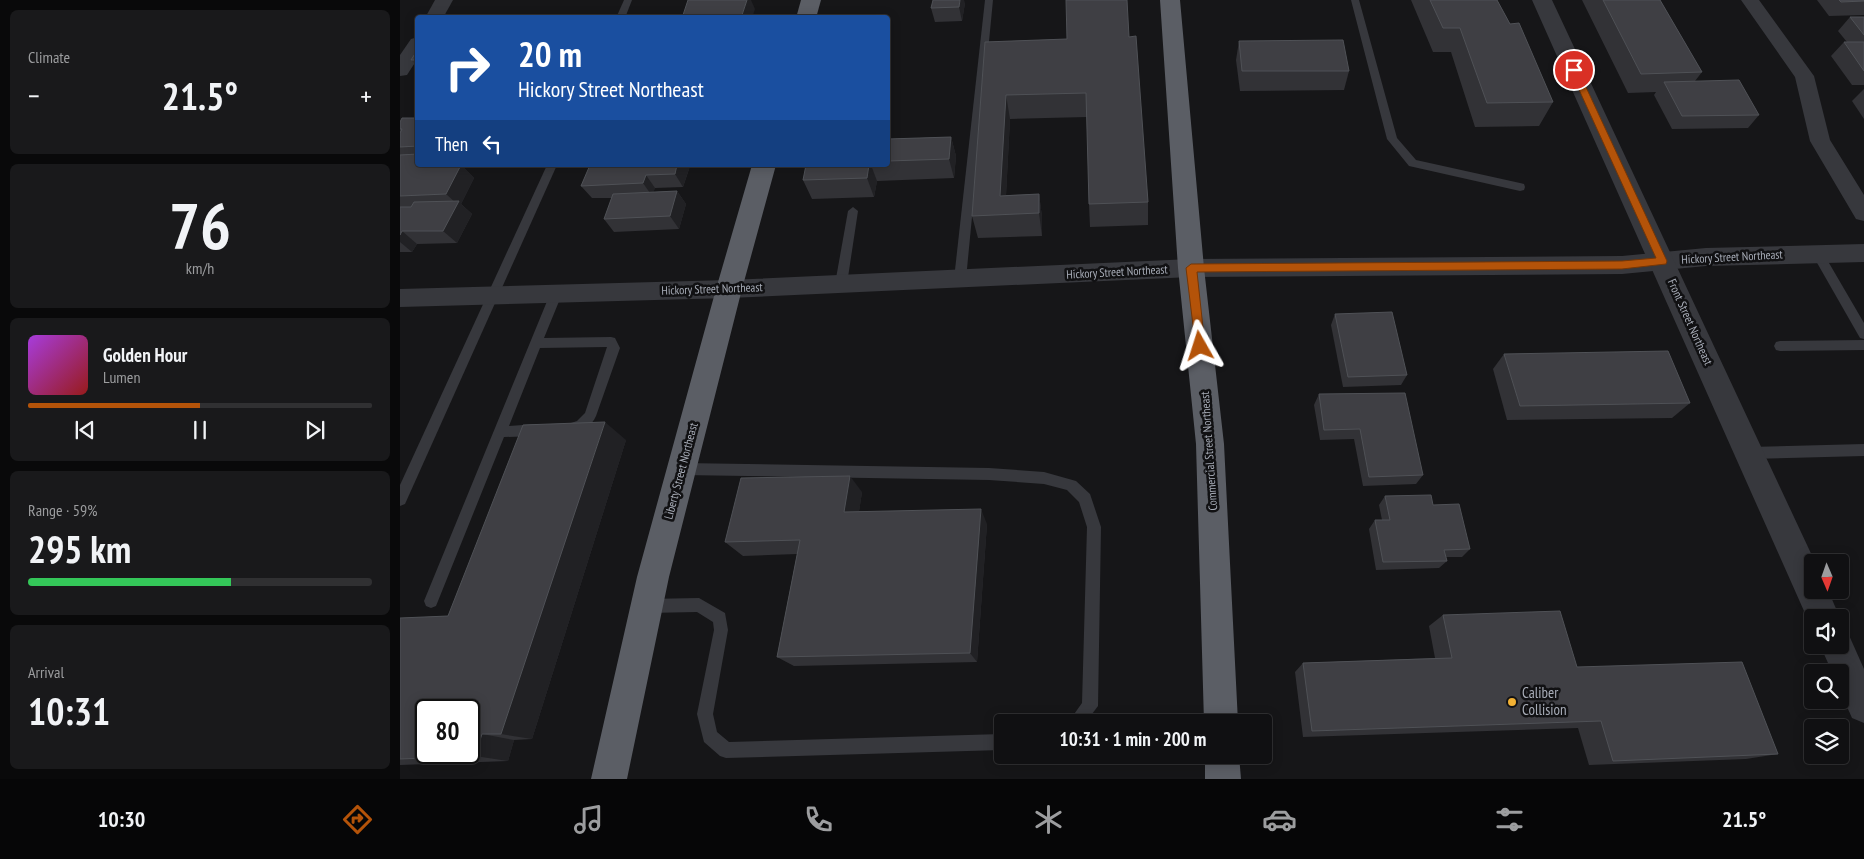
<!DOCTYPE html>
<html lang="en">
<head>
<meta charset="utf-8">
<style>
	:root { --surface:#101012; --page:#19191b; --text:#f1f3f6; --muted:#9c9d9f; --line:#303032; --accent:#b45309 }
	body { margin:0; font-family:"PT Sans Narrow",sans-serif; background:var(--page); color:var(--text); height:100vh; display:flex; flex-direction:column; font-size:19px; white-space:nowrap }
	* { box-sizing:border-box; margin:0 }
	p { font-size:16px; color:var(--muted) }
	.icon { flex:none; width:28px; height:28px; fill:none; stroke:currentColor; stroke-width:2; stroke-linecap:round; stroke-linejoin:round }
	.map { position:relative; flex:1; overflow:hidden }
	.details { display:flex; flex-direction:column; gap:10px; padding:10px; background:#09090a; width:400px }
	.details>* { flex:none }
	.guide { position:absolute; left:15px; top:15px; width:475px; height:152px; border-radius:5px; box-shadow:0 2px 12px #0003,0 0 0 1px var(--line); background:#1a4fa0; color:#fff; overflow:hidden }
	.needle { width:32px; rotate:178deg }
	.controls { position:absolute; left:1404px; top:554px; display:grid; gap:10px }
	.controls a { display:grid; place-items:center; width:45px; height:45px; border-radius:5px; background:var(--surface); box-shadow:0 2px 12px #0003,0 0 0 1px var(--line); font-size:25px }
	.speed { position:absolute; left:15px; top:699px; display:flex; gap:10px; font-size:25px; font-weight:700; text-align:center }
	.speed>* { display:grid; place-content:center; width:65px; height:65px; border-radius:50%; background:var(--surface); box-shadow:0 2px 12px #0003,0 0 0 1px var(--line); line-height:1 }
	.speed .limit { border:2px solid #111; border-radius:8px; background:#fff; color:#111 }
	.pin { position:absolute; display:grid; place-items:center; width:42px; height:42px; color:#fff; margin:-21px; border:2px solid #fff; border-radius:50%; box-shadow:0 1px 5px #0007 }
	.me { position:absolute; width:55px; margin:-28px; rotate:354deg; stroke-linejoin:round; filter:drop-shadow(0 0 4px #0008) }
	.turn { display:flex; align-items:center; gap:18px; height:105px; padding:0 20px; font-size:22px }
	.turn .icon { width:65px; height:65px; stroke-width:2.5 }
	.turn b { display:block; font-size:35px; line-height:42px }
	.then { display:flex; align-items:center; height:48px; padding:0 20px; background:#0003; gap:10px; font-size:19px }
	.big { font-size:38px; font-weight:600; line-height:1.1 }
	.details .widget { flex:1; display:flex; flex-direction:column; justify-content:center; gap:8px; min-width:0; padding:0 18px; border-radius:8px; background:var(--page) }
	.details .dial { align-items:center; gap:0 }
	.dial b { font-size:65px; line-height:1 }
	.song { display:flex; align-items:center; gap:15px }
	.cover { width:60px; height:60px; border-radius:8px; background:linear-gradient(135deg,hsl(280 70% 55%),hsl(0 70% 35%)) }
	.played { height:5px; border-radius:2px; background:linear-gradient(90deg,var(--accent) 50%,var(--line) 50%) }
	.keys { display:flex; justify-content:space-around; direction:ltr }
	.heat { display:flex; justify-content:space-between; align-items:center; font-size:28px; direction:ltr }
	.charge { height:8px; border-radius:4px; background:linear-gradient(90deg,#34c759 59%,var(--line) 0) }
	.trip { position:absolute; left:594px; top:714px; width:278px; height:50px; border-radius:5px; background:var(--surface); box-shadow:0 2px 12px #0003,0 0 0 1px var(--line); font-weight:600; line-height:50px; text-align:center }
	.menu { display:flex; height:80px; justify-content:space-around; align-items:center; background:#060607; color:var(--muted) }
	.menu .icon { width:35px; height:35px }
	.menu .selected { color:var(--accent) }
	.menu b { font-size:22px; color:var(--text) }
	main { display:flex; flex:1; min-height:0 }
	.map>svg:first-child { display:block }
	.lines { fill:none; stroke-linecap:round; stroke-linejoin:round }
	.service { fill:#37383d; fill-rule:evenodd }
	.minor { fill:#37383d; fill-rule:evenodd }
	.tertiary { fill:#37383d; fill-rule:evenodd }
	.trunk { fill:#5b5e65; fill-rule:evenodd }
	.wall { fill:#323236 }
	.shaded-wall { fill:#212124 }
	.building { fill:#3f3f44; stroke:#4f5156; fill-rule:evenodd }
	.route { fill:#b45309; stroke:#753606 }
	.poi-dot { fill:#f2b134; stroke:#111113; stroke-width:2 }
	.labels { text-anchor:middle; stroke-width:5; stroke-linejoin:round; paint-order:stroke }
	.street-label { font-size:12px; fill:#a8adb8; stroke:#111113 }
	.near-poi-label { font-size:15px; fill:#a8adb8; stroke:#111113; text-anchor:start }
</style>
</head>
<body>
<main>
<section class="details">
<div class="widget"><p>Climate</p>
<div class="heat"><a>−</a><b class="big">21.5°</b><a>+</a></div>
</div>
<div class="widget dial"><b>76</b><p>km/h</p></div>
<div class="widget">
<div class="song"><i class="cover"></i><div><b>Golden Hour</b><p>Lumen</p></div></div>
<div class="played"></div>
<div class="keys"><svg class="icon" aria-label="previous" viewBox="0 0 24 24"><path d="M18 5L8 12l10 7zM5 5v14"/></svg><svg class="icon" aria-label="pause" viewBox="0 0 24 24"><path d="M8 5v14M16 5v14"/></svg><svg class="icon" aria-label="next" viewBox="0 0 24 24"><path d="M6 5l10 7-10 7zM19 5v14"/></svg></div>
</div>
<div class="widget"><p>Range · 59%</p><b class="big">295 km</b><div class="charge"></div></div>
<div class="widget"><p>Arrival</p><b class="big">10:31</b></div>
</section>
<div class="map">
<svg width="1464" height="779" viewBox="0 0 1464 779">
	<rect width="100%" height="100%" fill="#161618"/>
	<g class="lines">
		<g class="service">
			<polygon points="224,0 232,0 225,18 216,18"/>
			<polygon points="585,0 593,0 566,279 560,284 554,279"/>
			<polygon points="951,0 959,0 997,138 1016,160 1120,183 1124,184 1125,187 1124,190 1120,191 1009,166 987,139"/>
			<polygon points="147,165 157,165 5,504 0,506 0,485"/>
			<polygon points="453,207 458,211 447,284 441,289 435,284 448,211"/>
			<polygon points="1418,250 1422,251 1464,323 1464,339 1460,338 1412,254"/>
			<path d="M156,289l4,2 2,3 -18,44 67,-1 4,1 5,10 -24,68c-5,11 -18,22 -31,17l-1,-4 1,-4 12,-4 8,-8 22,-66 -67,1 -31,78 28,-2 5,2 1,4 -1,4 -5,2 -33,1 -68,169 -5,2 -5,-2 -2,-5 126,-307 2,-3z"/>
			<polygon points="1464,340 1464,350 1380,351 1376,350 1374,346 1376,342 1380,341"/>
			<polygon points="1464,444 1464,456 1349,459 1344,457 1342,453 1344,449 1349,447"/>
			<polygon points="282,463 589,468 644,472 676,481 690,494 701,527 698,706 686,722 669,722 672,717 682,703 687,527 679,502 667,490 644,484 589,480 282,475 277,473 275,469 277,465"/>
			<polygon points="299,598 325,613 328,630 313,714 317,732 329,742 602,734 602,750 326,758 320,756 304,742 297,714 314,630 313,622 297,612 247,613 242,611 240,606 242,601 247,599"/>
		</g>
		<g class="minor">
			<polygon points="35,0 53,0 43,18 25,18"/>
			<polygon points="1341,0 1359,0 1414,76 1430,140 1464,195 1464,221 1456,219 1410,141 1395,77"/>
			<polygon points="18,37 18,58 7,75 0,76 0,55 11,39"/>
			<polygon points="1464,244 1464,262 1306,266 1222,274 791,277 329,298 0,307 0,289 329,280 791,259 1222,256 1306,248"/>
		</g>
		<g class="tertiary">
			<polygon points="1132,0 1152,0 1415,562 1412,562 1412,590 1428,590 1440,618 1412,618 1412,629"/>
			<polygon points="1440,630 1448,633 1464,669 1464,723 1452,718 1440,691 1440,672 1432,672 1420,645 1440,645"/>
		</g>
		<g class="trunk">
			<polygon points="401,0 421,0 416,18 396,18"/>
			<polygon points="760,0 780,0 804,268 824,444 838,722 804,722 796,444 778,268"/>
			<polygon points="352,165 376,165 342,289 269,577 227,779 191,779 237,577 316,289"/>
			<polygon points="805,755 839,755 841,779 805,779"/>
		</g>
	</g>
	<g class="wall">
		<polygon points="1011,0 1097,0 1153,102 1139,126 1075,127 1051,52 1033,52"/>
		<polygon points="1182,0 1260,0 1302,72 1295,81 1359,115 1348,128 1272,129 1254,95 1256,92 1228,93"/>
		<polygon points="1417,0 1464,0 1464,15 1429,16"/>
		<polygon points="565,3 562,21 535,22 531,8"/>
		<polygon points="1450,17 1464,17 1464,85 1452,85 1431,56 1444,42 1447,42 1438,31"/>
		<polygon points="729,37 748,202 748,225 690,227 689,204 687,117 610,119 606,195 639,194 642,217 642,236 578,238 572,216 585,42"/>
		<polygon points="839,41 949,71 944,90 840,91 836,60"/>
		<polygon points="18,49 18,67 11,60"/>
		<polygon points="1464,89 1464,119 1452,101"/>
		<polygon points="18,118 18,165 61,165 74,178 61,204 72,214 57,243 17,244 12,252 0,252 0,122"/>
		<polygon points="551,137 556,156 554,178 477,181 474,197 412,199 403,180 406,165 488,165 488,139"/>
		<polygon points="190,165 289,165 290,166 283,187 255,188 253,192 277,191 286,204 279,229 214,232 204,219 212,198 192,198 181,186"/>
		<polygon points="935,314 1007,375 1001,385 943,387 931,325"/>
		<polygon points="1104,354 1290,403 1272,418 1107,420 1093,369"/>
		<polygon points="919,394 1023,475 1016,484 963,486 954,439 920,440 914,405"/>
		<polygon points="226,440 132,739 114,740 108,761 0,765 0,618 48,616"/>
		<polygon points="462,492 459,511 587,524 577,662 394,666 377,657 397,554 343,556 325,542"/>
		<polygon points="985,496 1070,549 1062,557 1046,557 1047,561 1039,568 976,570 969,529 975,520 982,520 979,505"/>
		<polygon points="1043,615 1177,667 1378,754 1346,759 1189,765 1178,728 903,737 895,672 903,663 1035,658 1029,626"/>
	</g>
	<g class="shaded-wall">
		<polygon points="347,0 351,0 355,9 352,18 341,18"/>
		<polygon points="560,0 564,0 565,3 562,21 559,7"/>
		<polygon points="606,95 610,119 605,214 600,196"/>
		<polygon points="551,137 556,156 554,178 549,159"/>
		<polygon points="61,165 74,178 61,204 72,214 57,243 43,231 57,204 46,194"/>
		<polygon points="277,165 289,165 290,166 283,187 275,174"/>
		<polygon points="469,165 471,165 477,181 474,197 467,178"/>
		<polygon points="246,175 255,188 252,196 243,183"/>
		<polygon points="277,191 286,204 279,229 270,216"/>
		<polygon points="639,194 642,217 642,236 639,213"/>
		<polygon points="2,231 17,244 12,252 0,242 0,235"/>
		<polygon points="205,422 226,440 132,739 101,734"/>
		<polygon points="450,476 462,492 457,526 444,512"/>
		<polygon points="581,509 587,524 577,662 570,653"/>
		<polygon points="82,734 114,740 108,761 75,756"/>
	</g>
	<g class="building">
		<polygon points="288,0 347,0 341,18 282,18"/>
		<polygon points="533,0 560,0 559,7 531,8"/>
		<polygon points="666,0 727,0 729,37 736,36 748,202 689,204 686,93 606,95 600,196 639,194 639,213 572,216 585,42 667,39"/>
		<polygon points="1030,0 1097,0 1110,24 1119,23 1153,102 1087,103 1060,28 1043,28"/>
		<polygon points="1203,0 1260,0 1302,72 1241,74"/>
		<polygon points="1439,0 1464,0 1464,1 1441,2"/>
		<polygon points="1450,17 1464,17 1464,35"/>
		<polygon points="943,40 949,71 842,71 839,41"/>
		<polygon points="1444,42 1464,42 1464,71"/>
		<polygon points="18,49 18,60 11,60"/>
		<polygon points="1339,80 1359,115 1282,116 1264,82"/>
		<polygon points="2,118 18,118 18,146 0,147 0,133 2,129 0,129 0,122"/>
		<polygon points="551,137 549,159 488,161 488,139"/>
		<polygon points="18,154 18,165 33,165 32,166 61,165 46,194 0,196 0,155"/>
		<polygon points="190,165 277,165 275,174 246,175 243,183 181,186"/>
		<polygon points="406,165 469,165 467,178 403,180"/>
		<polygon points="277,191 270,216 204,219 213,194"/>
		<polygon points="59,201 43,231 2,231 0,235 0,207 11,207 14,202"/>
		<polygon points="992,312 1007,375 948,377 935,314"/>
		<polygon points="1268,351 1290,403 1120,406 1104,354"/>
		<polygon points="1005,393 1023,475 969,477 960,429 924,430 919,394"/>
		<path d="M205,422l-104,312h-19l-7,22 -75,3v-141l48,-2 75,-191zM26,710h43v42h-43z"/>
		<polygon points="450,476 444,512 581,509 570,653 377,657 400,540 325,542 341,478"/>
		<polygon points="1031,495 1033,505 1059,504 1070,549 1044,550 1047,561 983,562 975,520 990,520 985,496"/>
		<polygon points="1160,611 1177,667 1342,662 1378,754 1213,761 1201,721 912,731 903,663 1052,658 1043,615"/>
	</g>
	<polygon class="route" points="1174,67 1178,70 1267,261 1266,264 1222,269 797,272 805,346 800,351 796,350 786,268 791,264 1222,261 1256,258 1170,70"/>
	<circle class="poi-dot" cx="1112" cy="702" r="5"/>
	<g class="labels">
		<g class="street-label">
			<text transform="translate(1332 257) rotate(-3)" y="4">Hickory Street Northeast</text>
			<text transform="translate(717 272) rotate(-3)" y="4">Hickory Street Northeast</text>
			<text transform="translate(312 289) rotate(-2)" y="4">Hickory Street Northeast</text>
			<text transform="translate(1290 322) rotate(66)" y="4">Front Street Northeast</text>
			<text transform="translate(809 451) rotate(-94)" y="4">Commercial Street Northeast</text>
			<text transform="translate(281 471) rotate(-75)" y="4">Liberty Street Northeast</text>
		</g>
		<g class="near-poi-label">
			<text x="1122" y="698">Caliber<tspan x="1122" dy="17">Collision</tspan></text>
		</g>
	</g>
</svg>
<div class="controls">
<a><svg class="needle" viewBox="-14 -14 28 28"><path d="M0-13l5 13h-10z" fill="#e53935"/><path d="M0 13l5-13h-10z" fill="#9c9d9f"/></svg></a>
<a><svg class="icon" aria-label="sound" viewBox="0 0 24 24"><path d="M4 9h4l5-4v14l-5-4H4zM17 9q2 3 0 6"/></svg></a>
<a><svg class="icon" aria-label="search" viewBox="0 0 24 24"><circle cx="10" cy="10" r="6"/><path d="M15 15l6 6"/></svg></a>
<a><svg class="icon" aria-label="layers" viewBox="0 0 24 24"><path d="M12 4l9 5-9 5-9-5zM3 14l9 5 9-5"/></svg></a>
</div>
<div class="speed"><div class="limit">80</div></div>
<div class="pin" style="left:1174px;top:70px;background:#d93025"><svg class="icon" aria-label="arrive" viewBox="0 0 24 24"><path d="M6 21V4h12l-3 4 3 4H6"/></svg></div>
<svg class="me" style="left:800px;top:346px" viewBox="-20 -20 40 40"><path d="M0-17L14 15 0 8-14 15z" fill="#b45309" stroke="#fff" stroke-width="4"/></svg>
<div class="trip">10:31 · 1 min · 200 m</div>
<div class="guide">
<div class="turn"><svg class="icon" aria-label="right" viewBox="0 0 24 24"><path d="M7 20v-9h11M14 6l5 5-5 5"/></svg><div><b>20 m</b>Hickory Street Northeast</div></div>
<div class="then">Then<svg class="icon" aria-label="left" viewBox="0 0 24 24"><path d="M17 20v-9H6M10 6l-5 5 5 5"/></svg></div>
</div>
</div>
</main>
<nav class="menu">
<b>10:30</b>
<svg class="icon selected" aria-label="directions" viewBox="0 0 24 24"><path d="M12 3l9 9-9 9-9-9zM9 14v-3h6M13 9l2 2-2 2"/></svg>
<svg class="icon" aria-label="music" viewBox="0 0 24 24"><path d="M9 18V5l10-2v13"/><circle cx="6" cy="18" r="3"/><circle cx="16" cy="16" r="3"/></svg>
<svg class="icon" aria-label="phone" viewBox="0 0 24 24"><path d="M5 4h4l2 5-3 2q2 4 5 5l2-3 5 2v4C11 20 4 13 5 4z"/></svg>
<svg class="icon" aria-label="climate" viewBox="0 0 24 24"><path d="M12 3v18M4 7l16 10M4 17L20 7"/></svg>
<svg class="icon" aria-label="car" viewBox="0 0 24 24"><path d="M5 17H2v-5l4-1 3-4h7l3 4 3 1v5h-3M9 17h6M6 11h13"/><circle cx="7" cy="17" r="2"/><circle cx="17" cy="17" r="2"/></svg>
<svg class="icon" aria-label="filters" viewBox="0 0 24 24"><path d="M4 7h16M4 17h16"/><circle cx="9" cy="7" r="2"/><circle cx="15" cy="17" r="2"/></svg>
<b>21.5°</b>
</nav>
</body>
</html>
